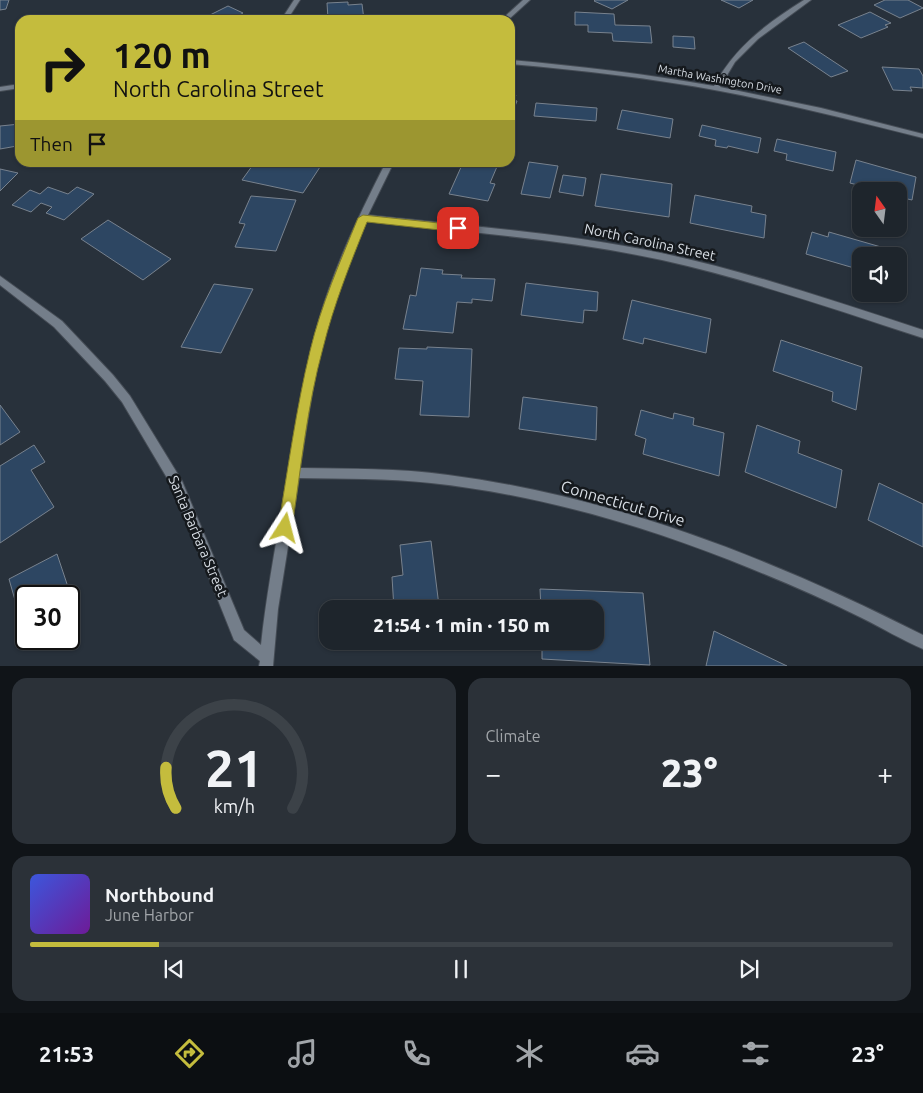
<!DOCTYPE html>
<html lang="en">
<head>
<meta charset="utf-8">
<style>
	:root { --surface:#1e252c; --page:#2b3138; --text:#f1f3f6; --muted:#a1a5a9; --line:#3c4248; --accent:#c4bc3d }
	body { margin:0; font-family:Ubuntu,sans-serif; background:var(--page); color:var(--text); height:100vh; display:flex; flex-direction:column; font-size:19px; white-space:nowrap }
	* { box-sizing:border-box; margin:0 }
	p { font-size:16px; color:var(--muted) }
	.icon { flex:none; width:28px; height:28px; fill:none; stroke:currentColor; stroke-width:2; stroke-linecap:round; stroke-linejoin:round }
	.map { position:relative; height:666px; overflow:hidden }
	.details { display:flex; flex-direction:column; gap:12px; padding:12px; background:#101418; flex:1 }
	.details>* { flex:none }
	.hud { position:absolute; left:15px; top:15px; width:500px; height:152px; border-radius:15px; box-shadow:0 1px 4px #0004,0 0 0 1px var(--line); background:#c4bc3d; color:#111; overflow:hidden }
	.needle { width:32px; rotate:346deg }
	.tools { position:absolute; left:852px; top:182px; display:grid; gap:10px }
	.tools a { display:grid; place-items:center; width:55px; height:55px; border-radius:10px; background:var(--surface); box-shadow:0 1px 4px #0004,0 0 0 1px var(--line); font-size:25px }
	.speed { position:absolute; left:15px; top:585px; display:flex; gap:10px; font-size:25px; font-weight:700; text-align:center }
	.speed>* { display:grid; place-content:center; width:65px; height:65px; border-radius:50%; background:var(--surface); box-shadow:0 1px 4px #0004,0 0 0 1px var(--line); line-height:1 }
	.speed .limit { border:2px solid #111; border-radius:8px; background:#fff; color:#111 }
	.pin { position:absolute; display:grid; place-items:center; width:42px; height:42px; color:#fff; margin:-21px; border-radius:10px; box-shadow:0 2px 8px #0006 }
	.me { position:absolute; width:55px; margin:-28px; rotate:9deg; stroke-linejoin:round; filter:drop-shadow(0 0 4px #0008) }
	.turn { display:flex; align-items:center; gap:18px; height:105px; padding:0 15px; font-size:22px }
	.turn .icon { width:65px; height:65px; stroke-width:2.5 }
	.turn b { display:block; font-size:35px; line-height:42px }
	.then { display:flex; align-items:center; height:48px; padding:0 15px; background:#0003; gap:10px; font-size:19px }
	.big { font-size:38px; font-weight:800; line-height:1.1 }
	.details .card { flex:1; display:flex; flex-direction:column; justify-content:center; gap:8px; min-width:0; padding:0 18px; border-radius:15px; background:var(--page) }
	.details .dial { align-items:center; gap:0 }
	.dial svg { height:130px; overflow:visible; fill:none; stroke:var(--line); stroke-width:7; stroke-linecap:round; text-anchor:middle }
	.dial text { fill:var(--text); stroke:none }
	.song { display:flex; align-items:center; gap:15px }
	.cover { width:60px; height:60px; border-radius:8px; background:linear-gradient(135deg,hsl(230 70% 55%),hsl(280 70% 35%)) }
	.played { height:5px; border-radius:2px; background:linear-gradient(90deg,var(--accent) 15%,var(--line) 15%) }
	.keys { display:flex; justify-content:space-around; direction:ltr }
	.heat { display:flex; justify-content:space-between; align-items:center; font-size:28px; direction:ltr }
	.details .tiles { flex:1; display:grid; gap:12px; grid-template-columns:1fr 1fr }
	.card:last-child { grid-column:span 2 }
	.trip { position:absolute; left:319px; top:600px; width:285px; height:50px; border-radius:15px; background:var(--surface); box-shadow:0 1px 4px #0004,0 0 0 1px var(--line); font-weight:800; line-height:50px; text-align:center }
	.tabs { display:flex; height:80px; justify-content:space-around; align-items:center; background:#0c0f12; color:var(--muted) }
	.tabs .icon { width:35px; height:35px }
	.tabs .current { color:var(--accent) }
	.tabs b { font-size:22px; color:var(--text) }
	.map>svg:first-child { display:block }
	.building { fill:#2d4662; stroke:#78828e }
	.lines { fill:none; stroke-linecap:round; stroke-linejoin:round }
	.minor-casing { stroke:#454c55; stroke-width:2 }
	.minor { fill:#747e8a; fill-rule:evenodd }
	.route { fill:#c4bc3d; stroke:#7f7a28 }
	.labels { text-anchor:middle; stroke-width:5; stroke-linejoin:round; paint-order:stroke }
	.far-street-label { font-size:11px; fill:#d8dee5; stroke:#15191d }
	.street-label { font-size:14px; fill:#d8dee5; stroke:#15191d }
	.near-street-label { font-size:16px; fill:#d8dee5; stroke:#15191d }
</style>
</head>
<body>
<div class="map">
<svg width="923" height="666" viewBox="0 0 923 666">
	<rect width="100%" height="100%" fill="#28313b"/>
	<g class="building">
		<polygon points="0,0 9,0 6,9 0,10"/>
		<polygon points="595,0 628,0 612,9 594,1"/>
		<polygon points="721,0 753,0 739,8"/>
		<polygon points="885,0 908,0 923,8 900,18 874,5"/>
		<polygon points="348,2 348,5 362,4 364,20 328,19 327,3"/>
		<polygon points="228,6 243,13 231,20 200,20"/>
		<polygon points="575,12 614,14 615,25 650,26 652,43 613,41 612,33 588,32 588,25 575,25"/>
		<polygon points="870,12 891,23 885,25 888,27 861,38 838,25"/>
		<polygon points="673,36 694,37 695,49 673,47"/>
		<polygon points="804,42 848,71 831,77 788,48"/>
		<polygon points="882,67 919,69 923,76 923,88 910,87 912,91 893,90"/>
		<polygon points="510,94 516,95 513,100 517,101 510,119"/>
		<polygon points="536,103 597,108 596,121 534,116"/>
		<polygon points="622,110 673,119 670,138 617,129"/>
		<polygon points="20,124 20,139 17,146 0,149 0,126"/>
		<polygon points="702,125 761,138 758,153 728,146 727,148 715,146 716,140 699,136"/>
		<polygon points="777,139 836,152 833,171 786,160 787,154 774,151"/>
		<polygon points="856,160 916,177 912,200 899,197 899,191 880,191 850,183"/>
		<polygon points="255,162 303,162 302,164 320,167 303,193 242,180"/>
		<polygon points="465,162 499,162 490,183 495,184 488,201 449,194 462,165 464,165"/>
		<polygon points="529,162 558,166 550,198 521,194"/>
		<polygon points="0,169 18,173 0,191"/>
		<polygon points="601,174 672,184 669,217 595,206"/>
		<polygon points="563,175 586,178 583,196 559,192"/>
		<polygon points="48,187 68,194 77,187 94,194 64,220 46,213 52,207 41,203 31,212 12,205 30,190 40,194"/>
		<polygon points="695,195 752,206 751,212 766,215 764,238 690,223"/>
		<polygon points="251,196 296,200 276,251 235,247 245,224 239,223"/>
		<polygon points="108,220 171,259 143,280 81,239"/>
		<polygon points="812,232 828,237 829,232 881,247 879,256 861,256 861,270 806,254"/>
		<polygon points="421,268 443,270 442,274 462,275 461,278 495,279 492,301 472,299 472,303 457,302 453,333 403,329 410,295 416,296"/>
		<polygon points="526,283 598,292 597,311 584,310 583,323 521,315"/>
		<polygon points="214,284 253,289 221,353 181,347"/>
		<polygon points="632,300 711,319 706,353 644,338 643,344 623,339"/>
		<polygon points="781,340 862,367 856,410 832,401 833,392 773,371"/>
		<polygon points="427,347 472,349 469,417 420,415 423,381 395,379 399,348 427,349"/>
		<polygon points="523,397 597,407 596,440 519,429"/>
		<polygon points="0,405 20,432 0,445"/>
		<polygon points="641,410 673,419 674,413 694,418 693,425 724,433 719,476 643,454 646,439 635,435"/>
		<polygon points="757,425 800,441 798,453 842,470 836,508 745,472"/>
		<polygon points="34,445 45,462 31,470 54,507 0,543 0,466"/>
		<polygon points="879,483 923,504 923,547 868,520"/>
		<polygon points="431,541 439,606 454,604 455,609 394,609 392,577 403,575 400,545"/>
		<polygon points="57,554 76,611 69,615 69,596 26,596 26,639 9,579"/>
		<polygon points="540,589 643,593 650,665 542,659 542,641 595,641 595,609 541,609"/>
		<polygon points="714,631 787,666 706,666"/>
		<polygon points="397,641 454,641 397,650"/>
	</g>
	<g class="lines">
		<g class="minor-casing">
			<g id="minor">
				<polygon points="294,0 300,0 287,20 281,20"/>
				<polygon points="523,0 530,0 508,20 501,20"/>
				<path d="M804,0h7l-53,39 -23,23 -15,25 101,21 102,26v4c-67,-17 -135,-34 -203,-47 -69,-13 -140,-21 -210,-27v-4c68,6 136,14 204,26 20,-38 53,-63 90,-86z"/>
				<polygon points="20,84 20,88 0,91 0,87"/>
				<path d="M386,162h8l-26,53c98,11 197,18 293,38 89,19 176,49 262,77v8c-86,-28 -172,-58 -261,-78 -98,-21 -198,-28 -297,-39 -13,32 -26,64 -36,97 -14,49 -21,100 -29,150 50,1 99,0 148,7 168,22 325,84 475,160v14c-21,-9 -41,-21 -61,-31 -36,-18 -73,-34 -110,-49 -102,-42 -211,-74 -321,-86 -44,-5 -88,-4 -132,-5l-21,131 -5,57h-14l1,-5 -26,-21 -61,-152 -51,-86 -17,-21 -51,-54 -54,-42v-9l62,45 51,54 17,21 52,85 62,149 17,15c5,-48 14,-95 22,-143 11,-61 19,-123 36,-182 16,-55 41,-107 67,-158z"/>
			</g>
		</g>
		<use href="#minor" class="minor"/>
	</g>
	<path class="route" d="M363,215l95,10 5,3 -5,4 -91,-10c-17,42 -33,82 -44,126 -16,58 -22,120 -31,180l-2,5 -5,2 -5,-2 -2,-5c10,-59 18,-119 32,-177 11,-46 30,-89 48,-133z"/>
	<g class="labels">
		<g class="far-street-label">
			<text transform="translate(720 79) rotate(10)" y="4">Martha Washington Drive</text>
		</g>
		<g class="street-label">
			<text transform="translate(650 242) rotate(12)" y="5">North Carolina Street</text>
			<text transform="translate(198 536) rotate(67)" y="5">Santa Barbara Street</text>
		</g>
		<g class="near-street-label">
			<text transform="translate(623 503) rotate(16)" y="6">Connecticut Drive</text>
		</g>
	</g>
</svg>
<div class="tools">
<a><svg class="needle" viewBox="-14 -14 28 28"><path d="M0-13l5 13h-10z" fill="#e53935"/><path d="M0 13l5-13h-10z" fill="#a1a5a9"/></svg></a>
<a><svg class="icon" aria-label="sound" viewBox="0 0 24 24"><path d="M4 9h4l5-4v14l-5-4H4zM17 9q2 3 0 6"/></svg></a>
</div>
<div class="speed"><div class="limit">30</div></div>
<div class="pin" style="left:458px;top:228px;background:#d93025"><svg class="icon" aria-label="arrive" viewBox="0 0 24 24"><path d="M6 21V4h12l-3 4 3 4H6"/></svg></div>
<svg class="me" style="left:285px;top:528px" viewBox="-20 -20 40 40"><path d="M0-17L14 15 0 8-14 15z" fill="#c4bc3d" stroke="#fff" stroke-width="4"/></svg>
<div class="trip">21:54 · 1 min · 150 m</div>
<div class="hud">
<div class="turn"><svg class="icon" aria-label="right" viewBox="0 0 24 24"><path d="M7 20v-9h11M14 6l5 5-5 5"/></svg><div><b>120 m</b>North Carolina Street</div></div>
<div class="then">Then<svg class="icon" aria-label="arrive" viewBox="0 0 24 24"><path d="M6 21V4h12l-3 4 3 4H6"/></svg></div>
</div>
</div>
<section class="details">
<div class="tiles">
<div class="card dial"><svg viewBox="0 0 100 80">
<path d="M14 69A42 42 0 1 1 86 69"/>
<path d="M14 69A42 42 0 0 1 8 44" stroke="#c4bc3d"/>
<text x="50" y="56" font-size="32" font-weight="700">21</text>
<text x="50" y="72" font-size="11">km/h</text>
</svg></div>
<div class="card"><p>Climate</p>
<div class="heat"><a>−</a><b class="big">23°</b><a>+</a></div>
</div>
<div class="card">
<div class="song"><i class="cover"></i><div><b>Northbound</b><p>June Harbor</p></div></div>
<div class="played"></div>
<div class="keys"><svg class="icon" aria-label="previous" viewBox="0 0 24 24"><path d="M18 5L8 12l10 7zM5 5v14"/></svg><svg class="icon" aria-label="pause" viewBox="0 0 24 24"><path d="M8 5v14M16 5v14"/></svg><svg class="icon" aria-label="next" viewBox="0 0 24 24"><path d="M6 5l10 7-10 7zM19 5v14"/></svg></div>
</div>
</div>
</section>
<nav class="tabs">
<b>21:53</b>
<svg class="icon current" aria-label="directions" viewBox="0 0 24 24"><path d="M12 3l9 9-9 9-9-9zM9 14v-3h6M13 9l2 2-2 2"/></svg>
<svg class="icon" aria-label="music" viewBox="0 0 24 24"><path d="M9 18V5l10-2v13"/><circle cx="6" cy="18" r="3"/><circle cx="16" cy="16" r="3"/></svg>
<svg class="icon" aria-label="phone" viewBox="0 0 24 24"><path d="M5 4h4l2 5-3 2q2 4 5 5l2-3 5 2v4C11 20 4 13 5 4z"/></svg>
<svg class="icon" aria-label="climate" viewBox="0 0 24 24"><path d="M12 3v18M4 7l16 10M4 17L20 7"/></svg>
<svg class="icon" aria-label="car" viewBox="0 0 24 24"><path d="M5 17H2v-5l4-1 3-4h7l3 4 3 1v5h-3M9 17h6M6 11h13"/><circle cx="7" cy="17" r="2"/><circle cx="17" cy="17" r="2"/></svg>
<svg class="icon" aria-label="filters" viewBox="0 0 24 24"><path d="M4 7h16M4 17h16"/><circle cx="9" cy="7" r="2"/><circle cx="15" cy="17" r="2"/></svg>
<b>23°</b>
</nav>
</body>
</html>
